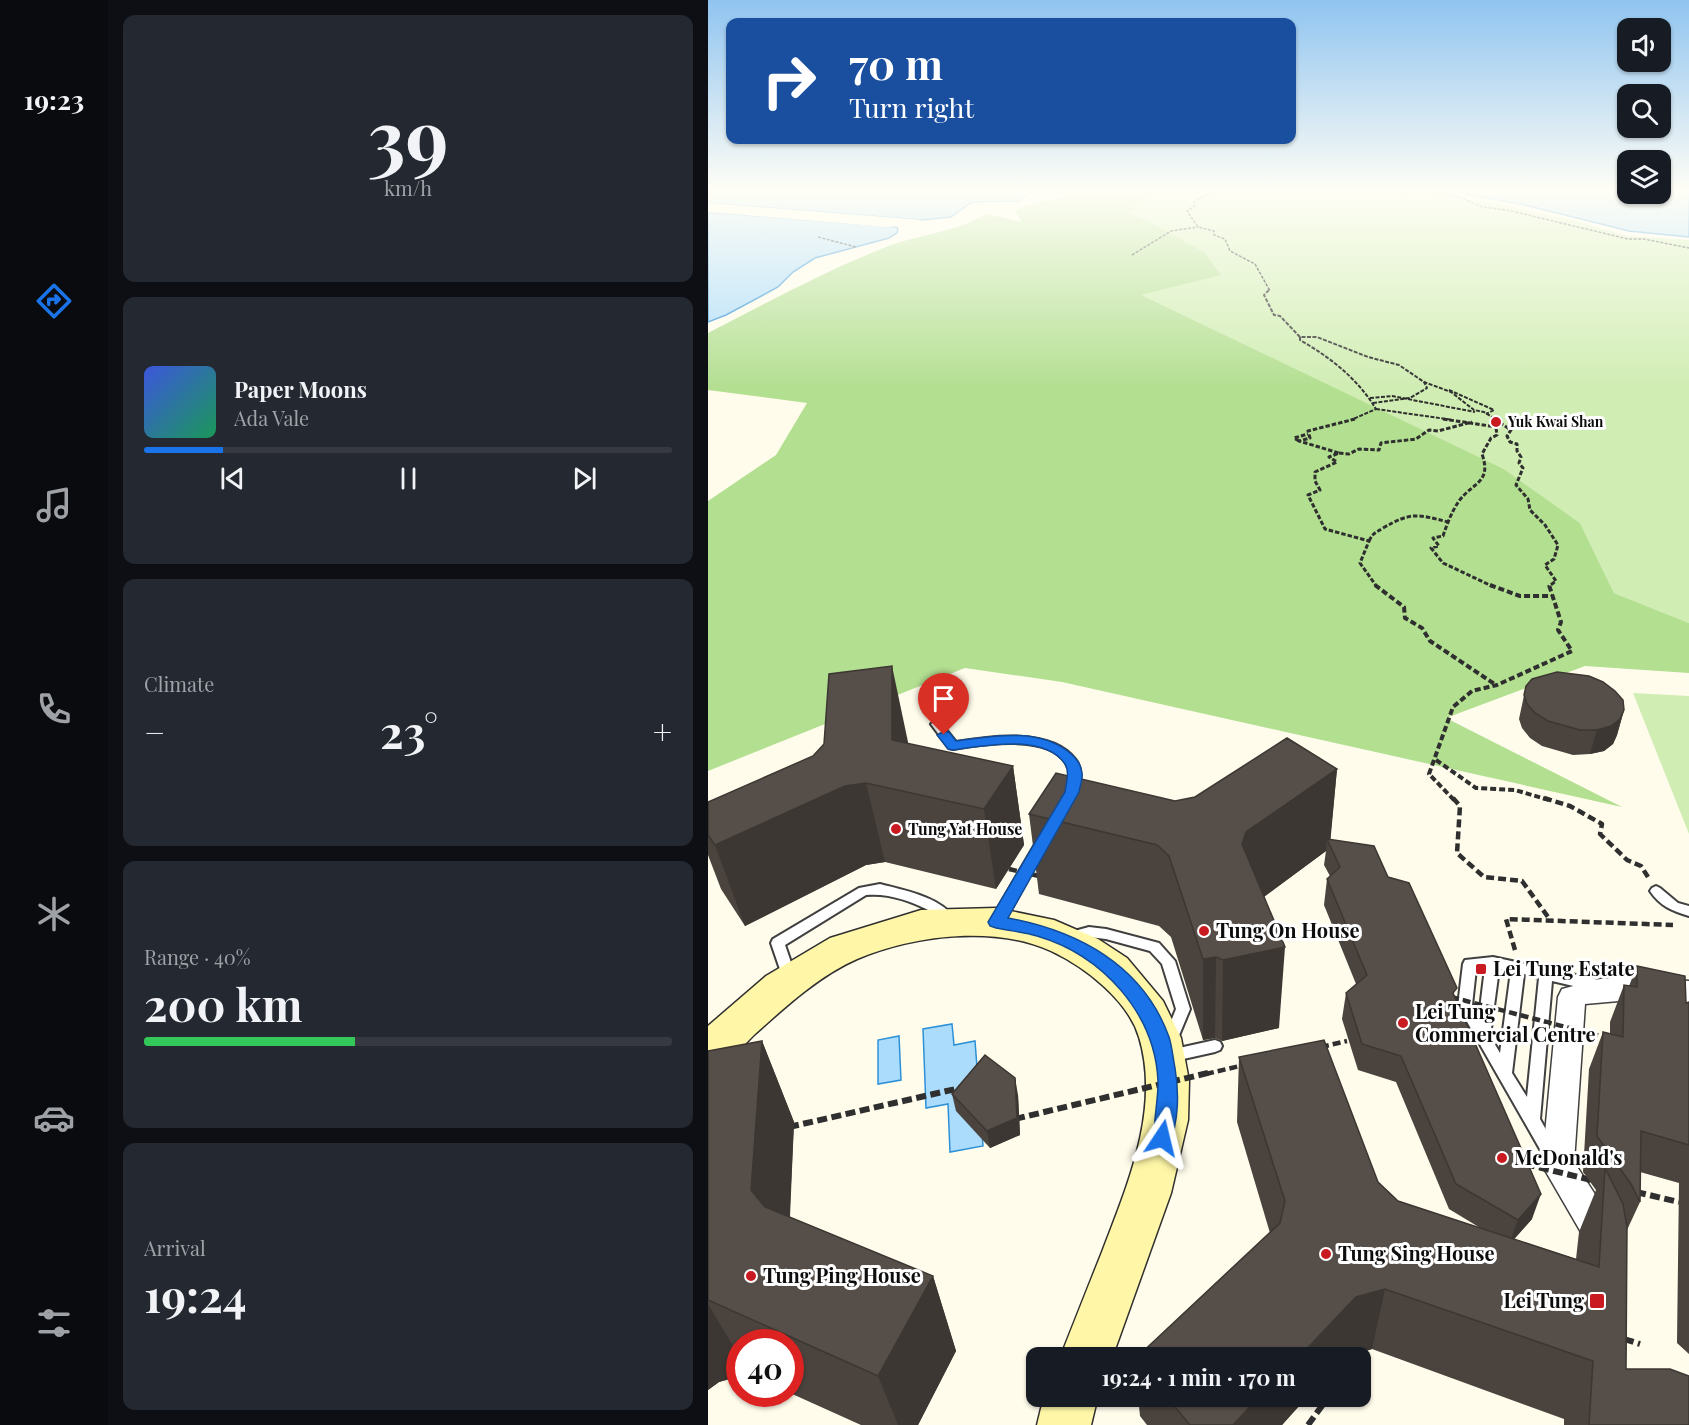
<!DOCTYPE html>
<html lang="en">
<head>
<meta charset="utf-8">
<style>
	:root { --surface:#171b24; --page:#242831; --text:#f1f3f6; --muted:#9ea1a6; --line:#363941; --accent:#1a73e8 }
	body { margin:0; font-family:"Playfair Display",serif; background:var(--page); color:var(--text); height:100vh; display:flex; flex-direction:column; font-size:22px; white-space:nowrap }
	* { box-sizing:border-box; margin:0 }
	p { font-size:20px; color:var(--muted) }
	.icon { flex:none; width:33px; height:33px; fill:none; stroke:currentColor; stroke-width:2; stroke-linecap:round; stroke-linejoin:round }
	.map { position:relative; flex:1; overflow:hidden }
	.details { display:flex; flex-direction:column; gap:15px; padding:15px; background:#0d0f14; width:600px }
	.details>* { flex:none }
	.top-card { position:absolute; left:18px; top:18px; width:570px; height:126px; border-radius:12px; box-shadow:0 2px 4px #0004; background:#1a4fa0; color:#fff; overflow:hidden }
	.tools { position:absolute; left:909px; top:18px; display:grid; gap:12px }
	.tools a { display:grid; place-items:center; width:54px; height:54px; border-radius:12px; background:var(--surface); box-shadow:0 2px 4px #0004; font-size:30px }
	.speed { position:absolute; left:18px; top:1329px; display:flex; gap:12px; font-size:30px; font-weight:700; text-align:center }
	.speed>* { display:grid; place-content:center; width:78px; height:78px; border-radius:50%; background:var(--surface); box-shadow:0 2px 4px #0004; line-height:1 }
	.speed .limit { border:9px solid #d22; background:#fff; color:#111 }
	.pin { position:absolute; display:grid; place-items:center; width:51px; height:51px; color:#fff; margin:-62px -26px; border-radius:50% 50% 50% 0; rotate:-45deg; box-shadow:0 0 6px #0007 }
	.pin .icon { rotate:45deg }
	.me { position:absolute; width:66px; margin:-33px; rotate:10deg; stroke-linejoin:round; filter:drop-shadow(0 0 4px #0008) }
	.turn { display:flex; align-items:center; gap:21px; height:126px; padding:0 24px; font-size:27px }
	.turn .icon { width:78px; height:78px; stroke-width:2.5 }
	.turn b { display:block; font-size:42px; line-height:51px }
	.big { font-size:45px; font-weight:700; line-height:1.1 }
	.details .card { flex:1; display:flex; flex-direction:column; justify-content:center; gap:9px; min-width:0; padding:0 21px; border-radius:12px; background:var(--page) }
	.details .dial { align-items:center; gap:0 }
	.dial b { font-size:78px; line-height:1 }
	.song { display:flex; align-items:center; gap:18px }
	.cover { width:72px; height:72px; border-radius:9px; background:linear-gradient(135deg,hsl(230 70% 55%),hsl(150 70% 35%)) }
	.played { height:6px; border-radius:3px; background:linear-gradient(90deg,var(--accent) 15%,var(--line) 15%) }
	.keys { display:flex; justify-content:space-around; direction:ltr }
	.heat { display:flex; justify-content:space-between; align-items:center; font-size:33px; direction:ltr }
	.charge { height:9px; border-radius:4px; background:linear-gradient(90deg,#34c759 40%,var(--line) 0) }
	.trip { position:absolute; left:318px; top:1347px; width:345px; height:60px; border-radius:12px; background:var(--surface); box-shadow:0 2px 4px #0004; font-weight:700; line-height:60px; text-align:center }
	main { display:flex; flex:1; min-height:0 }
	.tab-bar { display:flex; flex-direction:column; width:108px; justify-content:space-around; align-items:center; background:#090b0e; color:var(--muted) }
	.tab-bar .icon { width:42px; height:42px }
	.tab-bar .current { color:var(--accent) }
	.tab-bar b { font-size:27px; color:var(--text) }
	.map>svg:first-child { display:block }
	.green { fill:#d0edb3 }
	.forest { fill:#b3df91 }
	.water { fill:#acdcfb; stroke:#2d91d8; stroke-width:1.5 }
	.pier { fill:#fffcec }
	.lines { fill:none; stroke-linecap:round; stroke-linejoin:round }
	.lane-casing { stroke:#404040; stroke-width:4 }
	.street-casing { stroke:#404040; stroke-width:3 }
	.secondary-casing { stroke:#2f2f2f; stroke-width:3 }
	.path-far5 { stroke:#2f2f2f; stroke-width:1.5; stroke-dasharray:3 1.5; stroke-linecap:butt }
	.path-far4 { stroke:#2f2f2f; stroke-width:2; stroke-dasharray:4 1.5; stroke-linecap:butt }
	.path-far3 { stroke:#2f2f2f; stroke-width:3; stroke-dasharray:4.5 2; stroke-linecap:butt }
	.path-far2 { stroke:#2f2f2f; stroke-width:4; stroke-dasharray:6 3; stroke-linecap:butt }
	.path-far1 { stroke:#2f2f2f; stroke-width:4.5; stroke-dasharray:8 4; stroke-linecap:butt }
	.path { stroke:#2f2f2f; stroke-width:6; stroke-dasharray:10 4.5; stroke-linecap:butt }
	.lane { fill:#fff; fill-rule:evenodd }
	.street { fill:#fff; fill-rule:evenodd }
	.secondary { fill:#fff7a7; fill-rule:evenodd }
	.path-bridge-far1 { stroke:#2f2f2f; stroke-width:4.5; stroke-dasharray:8 4; stroke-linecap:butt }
	.path-bridge { stroke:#2f2f2f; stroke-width:6; stroke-dasharray:10 4.5; stroke-linecap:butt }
	.wall { fill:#4a433e }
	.shaded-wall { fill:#3c3732 }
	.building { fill:#564e48; stroke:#3c3732; stroke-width:1.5 }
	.route { fill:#1a73e8; stroke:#114b97; stroke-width:1.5 }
	.poi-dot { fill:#c81a20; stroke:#fff; stroke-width:2 }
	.labels { text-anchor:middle; stroke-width:6; stroke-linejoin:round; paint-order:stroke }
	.far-poi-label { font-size:14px; font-weight:bold; fill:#0d0d0d; stroke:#fff; text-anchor:start }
	.poi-label { font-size:16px; font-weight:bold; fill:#0d0d0d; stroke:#fff; text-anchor:start }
	.near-poi-label { font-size:20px; font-weight:bold; fill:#0d0d0d; stroke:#fff; text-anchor:start }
</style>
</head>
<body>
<main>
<nav class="tab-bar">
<b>19:23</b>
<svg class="icon current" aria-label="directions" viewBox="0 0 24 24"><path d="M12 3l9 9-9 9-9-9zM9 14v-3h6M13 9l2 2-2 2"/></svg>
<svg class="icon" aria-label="music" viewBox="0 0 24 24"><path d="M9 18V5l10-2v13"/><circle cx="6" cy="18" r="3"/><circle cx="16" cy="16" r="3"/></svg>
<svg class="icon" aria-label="phone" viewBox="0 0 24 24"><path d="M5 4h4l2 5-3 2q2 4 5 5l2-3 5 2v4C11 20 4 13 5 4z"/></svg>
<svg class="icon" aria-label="climate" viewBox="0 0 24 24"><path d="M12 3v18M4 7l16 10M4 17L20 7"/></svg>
<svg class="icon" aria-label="car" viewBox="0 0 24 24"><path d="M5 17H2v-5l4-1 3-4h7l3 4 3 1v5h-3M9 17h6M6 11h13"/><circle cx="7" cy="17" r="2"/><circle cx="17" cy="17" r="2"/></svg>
<svg class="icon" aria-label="filters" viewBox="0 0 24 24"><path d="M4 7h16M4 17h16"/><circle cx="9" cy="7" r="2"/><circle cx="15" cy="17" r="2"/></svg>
</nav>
<section class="details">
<div class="card dial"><b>39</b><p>km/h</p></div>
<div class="card">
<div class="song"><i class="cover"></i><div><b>Paper Moons</b><p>Ada Vale</p></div></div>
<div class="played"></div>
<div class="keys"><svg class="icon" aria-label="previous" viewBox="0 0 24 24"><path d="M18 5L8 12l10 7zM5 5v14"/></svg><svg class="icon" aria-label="pause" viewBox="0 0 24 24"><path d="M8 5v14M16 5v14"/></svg><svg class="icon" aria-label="next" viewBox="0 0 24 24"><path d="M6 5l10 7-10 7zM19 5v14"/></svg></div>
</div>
<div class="card"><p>Climate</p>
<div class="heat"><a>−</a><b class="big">23°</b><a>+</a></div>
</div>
<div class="card"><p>Range · 40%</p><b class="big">200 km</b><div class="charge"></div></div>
<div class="card"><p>Arrival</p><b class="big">19:24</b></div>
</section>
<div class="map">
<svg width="981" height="1425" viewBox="0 0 981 1425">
	<rect width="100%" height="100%" fill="#fffcec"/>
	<g class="green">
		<polygon points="438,190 691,190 785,203 864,220 919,236 981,240 981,623 906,593 872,523 796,469 432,295 512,275 496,253 452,227 421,213 443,192"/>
		<polygon points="925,693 981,696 981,834"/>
	</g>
	<path class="forest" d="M387,190h51l6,2 -23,21 31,14 45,26 16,22 -80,20 363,174 76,54 34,70 75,30v50l-104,-7 -139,52 176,89 -560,-125 -97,-14 -257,103v-270l68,-46 31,-52 -99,-13v-57c58,-30 117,-62 178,-86 33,-13 69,-14 100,-33l36,8 -7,-11 13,-6z"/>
	<g class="water">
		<polygon points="0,190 326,190 310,201 264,202 243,217 214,220 0,203"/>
		<polygon points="737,190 919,190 920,194 952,194 953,190 981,190 981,237 921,231 817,205"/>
		<polygon points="0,212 188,227 190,229 189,233 181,238 107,258 85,272 70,287 18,315 0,322"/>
		<polygon points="244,1024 246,1045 267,1041 275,1146 242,1152 240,1104 218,1108 215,1029"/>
		<polygon points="191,1036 193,1080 170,1084 170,1040"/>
	</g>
	<g class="pier">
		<polygon points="0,203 214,220 205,223 0,206"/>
		<polygon points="0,209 188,224 191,226 178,227 0,212"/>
	</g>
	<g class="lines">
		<g class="lane-casing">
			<g id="lane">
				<path d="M228,721l4,1 16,20c35,-6 95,-14 119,17 8,10 6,25 1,36h-8l-2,-3c2,-8 6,-19 1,-27 -16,-32 -85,-21 -114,-16l-4,-1 -18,-24z"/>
				<polygon points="333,840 337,841 339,844 294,926 289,927 284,926 282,922 284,918 329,841"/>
				<path d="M172,884c23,6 61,13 74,34l-1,3c-5,2 -5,3 -10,0 -4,-2 -7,-7 -11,-9 -20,-11 -44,-19 -66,-17l-81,50 11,32 -2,4 -5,1 -5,-1 -13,-38 2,-4 86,-51z"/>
				<path d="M948,886l4,2 18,15 11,3v10c-17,-5 -29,-10 -39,-25l2,-3z"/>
				<polygon points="381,927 398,929 451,943 467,961 482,1009 467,1045 462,1047 457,1045 455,1041 468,1009 454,964 442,951 398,939 381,937 364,942 359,941 357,937 359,933"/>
				<path d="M785,957l106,23 5,2 2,4 -2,4 -5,2 -47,-11 -12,138 19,34 -2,5 -6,2 -6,-2 -87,-152 5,-42 2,-4zM777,968l-6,49 -7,-12 4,-36zM791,969l12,2 -11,82 -10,-17zM816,974l15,4 -12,119 -15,-24z"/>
				<polygon points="507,1040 512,1042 514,1046 512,1050 507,1052 462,1062 457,1060 455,1056 457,1052 462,1050"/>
			</g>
		</g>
		<g class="street-casing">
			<polygon id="street" points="922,977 981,981 981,1003 922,1000 877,1004 866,1162 905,1222 910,1234 905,1246 893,1250 881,1246 834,1165 850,997 854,989 892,979"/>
		</g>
		<g class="secondary-casing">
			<g id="secondary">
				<path d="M288,908l58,12 44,19 29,19 36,43 18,37 8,43 -1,39 -17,73 -59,165h-52c14,-36 28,-71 42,-106 25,-66 59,-143 37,-215 -11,-37 -54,-70 -88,-86 -57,-26 -137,-16 -194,8 -37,16 -72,48 -102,75 -15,14 -27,33 -47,40v-48l58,-50 64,-38 91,-28z"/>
				<polygon points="336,1396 390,1396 383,1425 329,1425"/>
			</g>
		</g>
		<g class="path-far5">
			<polyline points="507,190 486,202 487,206 479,211 490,227 506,231 506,235 517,239 522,251 547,264 562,291"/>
			<polyline points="675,190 693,192 706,190"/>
			<polyline points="716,190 754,198 774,207 799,210 920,239 936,239 981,248"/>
			<polyline points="110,237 148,247"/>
			<polyline points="424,255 463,231 490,227"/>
		</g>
		<g class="path-far4">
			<polyline points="561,290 556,295 566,315 572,316 592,337 609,337 660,357 691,365 716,382 743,392 766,410 776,412 789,420"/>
			<path d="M592,337v3c31,18 57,38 76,69l-25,11"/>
			<polyline points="741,390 786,410 778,414"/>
			<polyline points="662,398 684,396 767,412"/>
			<polyline points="665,403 702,398 719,388 716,382"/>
			<polyline points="668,409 745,420"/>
		</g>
		<g class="path-far3">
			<polyline points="647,419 600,431 602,438 591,441 631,453 621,457 629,462 607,472 607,481 612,490 600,495 617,529 661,541 652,563 669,587"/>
			<polyline points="735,419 789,427"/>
			<polyline points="786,419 803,430 799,436 802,442 809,444 809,451 813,457 811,463 815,468 808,485 820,499 822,510 837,525 850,545 846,559 837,565 848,581 840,587"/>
			<polyline points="591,441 586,438 600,434"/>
			<polyline points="631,453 641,454 651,449 671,450 673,443 708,439 721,430 730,431 764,422"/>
			<path d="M661,541c4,-8 6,-8 14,-13 28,-16 34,-14 65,-6"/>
			<path d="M786,587l-51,-24 -12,-15 8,-2 -6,-8 10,-2c4,-12 9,-25 16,-35 14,-19 33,-18 23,-47l9,-16 6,-3 -1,-7 6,-6"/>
		</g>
		<g class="path-far2">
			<polyline points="667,585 696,607 697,618 714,628 722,641 788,685"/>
			<polyline points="782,585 812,596 844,596"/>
			<polyline points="728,760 768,788 807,790 841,800"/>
			<polyline points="746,800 721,774 745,707 764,691 789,685 864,651 850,630 853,622 841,585"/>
		</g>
		<g class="path-far1">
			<polyline points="745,798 752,806 749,853 776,877 814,881 843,921"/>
			<polyline points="836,798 862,806 894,824 892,834 919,860 933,866 940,877"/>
			<polyline points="807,950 798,919 965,925"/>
		</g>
		<g class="path">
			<polyline points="916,1339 932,1344"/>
			<polyline points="649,1358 655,1348"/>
			<polyline points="600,1425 621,1396"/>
		</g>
		<use href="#lane" class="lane"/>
		<use href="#street" class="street"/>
		<use href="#secondary" class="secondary"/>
		<g class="path-bridge-far1">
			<polyline points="301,869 331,876"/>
			<polyline points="743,997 896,1037"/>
			<polyline points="613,1047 639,1041"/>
			<polyline points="498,1074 536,1065"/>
		</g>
		<g class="path-bridge">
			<polyline points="307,1119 504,1072"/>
			<polyline points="81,1127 252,1088"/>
			<polyline points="817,1164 883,1180"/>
			<polyline points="928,1192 971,1202"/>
		</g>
	</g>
	<g class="wall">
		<polygon points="818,686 916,710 909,735 905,744 896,751 882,754 865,755 834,746 822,738 814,728 811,719"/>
		<polygon points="200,744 305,766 316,845 288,889 177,862 158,865 37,926 13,889 0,855 0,802"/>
		<polygon points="629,769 622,840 680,877 747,997 824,1219 806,1239 868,1259 871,1232 888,1190 875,1172 881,1069 895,1032 902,1034 902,1022 916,985 921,986 929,966 978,1003 981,1002 981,1354 969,1343 971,1183 932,1172 932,1202 919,1230 918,1369 981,1425 856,1425 856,1419 664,1349 636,1358 562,1233 529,1122 531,1057 670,1182 690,1201 774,1229 741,1209 688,1082 650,1070 634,1019 638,993 648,984 616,905 619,879 622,876 616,865 618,851 556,897 571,1028 514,1041 507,1038 495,1040 463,937 451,926 331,894 321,814 467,801"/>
		<polygon points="54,1041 86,1122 82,1217 225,1276 248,1351 210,1425 153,1425 82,1393 82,1342 32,1342 32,1376 11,1382 0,1390 0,1051"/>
		<polygon points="244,1094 310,1095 312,1135 282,1148 248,1111"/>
		<polygon points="430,1396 600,1396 574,1425 439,1425 432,1416"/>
	</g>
	<g class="shaded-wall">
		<polygon points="184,666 200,742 201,792 184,740"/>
		<polygon points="916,710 909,735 905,744 896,751 882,754 889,730"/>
		<polygon points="305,766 316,845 288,889 276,809"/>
		<polygon points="629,769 622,845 619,839 618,851 535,912 534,844 538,832"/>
		<polygon points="158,783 177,862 158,865 37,926 7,845 137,786"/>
		<polygon points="577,947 571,1028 514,1041 515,960"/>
		<polygon points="508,957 507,1038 495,1040 495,959"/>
		<polygon points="54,1041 86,1122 79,1268 43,1190"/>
		<polygon points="307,1078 310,1095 312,1135 282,1148 279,1131"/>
		<polygon points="833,1194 824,1219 801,1245 810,1220"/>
		<polygon points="225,1276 248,1351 210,1425 190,1425 170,1376"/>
		<polygon points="677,1289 664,1349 636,1358 590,1358 648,1297"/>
		<polygon points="0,1304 32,1358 32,1376 11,1382 0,1390"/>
		<polygon points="552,1396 600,1396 574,1425 525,1425"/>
	</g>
	<g class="building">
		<polygon points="184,666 184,740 305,766 276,809 158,783 137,786 7,845 0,835 0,802 105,756 116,744 121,674"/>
		<polygon points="849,672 881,676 895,682 907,691 915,700 916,710 912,719 903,726 889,730 872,730 840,721 827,713 819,704 816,695 818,686 824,679"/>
		<polygon points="579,738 629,769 538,832 534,844 577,947 515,960 508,957 495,959 461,856 449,845 321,814 348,773 467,801 487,797"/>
		<polygon points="619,839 666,846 680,877 701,883 749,988 745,993 833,1194 810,1220 748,1184 693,1056 654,1044 638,993 659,975 619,879 632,867"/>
		<polygon points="929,966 977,976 978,1003 981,1002 981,1145 933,1131 932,1202 923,1184 889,1136 895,1032 915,1037 916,985 929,987"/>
		<polygon points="616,1040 670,1182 690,1201 891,1267 897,1168 915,1204 919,1227 918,1369 962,1369 981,1376 981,1425 881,1425 885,1361 677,1289 648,1297 590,1358 428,1358 572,1223 577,1201 531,1057"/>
		<polygon points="54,1041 43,1190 57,1207 225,1276 170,1376 0,1300 0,1051"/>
		<polygon points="277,1055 307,1078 309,1118 279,1131 244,1094"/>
		<polygon points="458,1396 552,1396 525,1425 482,1425"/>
	</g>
	<linearGradient id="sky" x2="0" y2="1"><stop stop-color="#90c4f0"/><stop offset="0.49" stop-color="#fffef6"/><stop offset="1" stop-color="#fffef6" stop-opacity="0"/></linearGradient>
	<rect width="981" height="389" fill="url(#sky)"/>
	<path class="route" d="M236,731l5,1 7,9c37,-5 83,-14 114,12 7,6 11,11 12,20 1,6 -2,13 -3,19l-71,126c70,13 135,47 161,119 3,9 4,21 6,31 4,24 4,54 -6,76l-7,3 -7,-3c-4,-8 4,-48 3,-63 -3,-68 -56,-126 -121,-145 -13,-4 -27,-5 -41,-8l-6,-2 -2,-4 77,-130c1,-9 5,-20 0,-28 -21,-31 -82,-18 -112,-14l-5,-1 -11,-14z"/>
	<g class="poi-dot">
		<circle cx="788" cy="422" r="6"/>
		<circle cx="188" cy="829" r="6"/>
		<circle cx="496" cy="931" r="6"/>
		<rect x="767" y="963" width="12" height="12" rx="3"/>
		<circle cx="695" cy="1023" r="6"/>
		<circle cx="794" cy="1158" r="6"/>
		<circle cx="618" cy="1254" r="6"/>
		<circle cx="43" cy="1276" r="6"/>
		<rect x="881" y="1293" width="16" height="16" rx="3"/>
	</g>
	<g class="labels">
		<g class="far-poi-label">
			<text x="800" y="427">Yuk Kwai Shan</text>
		</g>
		<g class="poi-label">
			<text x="200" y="835">Tung Yat House</text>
		</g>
		<g class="near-poi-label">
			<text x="508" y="938">Tung On House</text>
			<text x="785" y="976">Lei Tung Estate</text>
			<text x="707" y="1019">Lei Tung<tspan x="707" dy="23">Commercial Centre</tspan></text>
			<text x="806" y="1165">McDonald's</text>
			<text x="630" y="1261">Tung Sing House</text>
			<text x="55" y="1283">Tung Ping House</text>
			<text x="876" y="1308" text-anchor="end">Lei Tung</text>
		</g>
	</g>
</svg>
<div class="tools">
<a><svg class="icon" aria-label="sound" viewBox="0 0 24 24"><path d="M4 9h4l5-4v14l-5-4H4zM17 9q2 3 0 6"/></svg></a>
<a><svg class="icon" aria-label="search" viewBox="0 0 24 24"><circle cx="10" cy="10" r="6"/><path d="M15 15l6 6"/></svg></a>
<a><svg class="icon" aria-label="layers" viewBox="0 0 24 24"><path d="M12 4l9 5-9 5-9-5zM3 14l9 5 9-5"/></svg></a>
</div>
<div class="speed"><div class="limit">40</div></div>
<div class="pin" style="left:236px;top:735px;background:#d93025"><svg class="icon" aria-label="arrive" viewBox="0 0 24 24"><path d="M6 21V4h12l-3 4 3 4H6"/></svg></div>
<svg class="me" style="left:454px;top:1138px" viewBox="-20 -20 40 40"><path d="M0-17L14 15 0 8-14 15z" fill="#1a73e8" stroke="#fff" stroke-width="4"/></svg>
<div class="trip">19:24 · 1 min · 170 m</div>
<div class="top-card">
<div class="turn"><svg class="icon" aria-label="right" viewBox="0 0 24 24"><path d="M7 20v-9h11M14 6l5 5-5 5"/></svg><div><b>70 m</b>Turn right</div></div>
</div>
</div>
</main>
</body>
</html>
